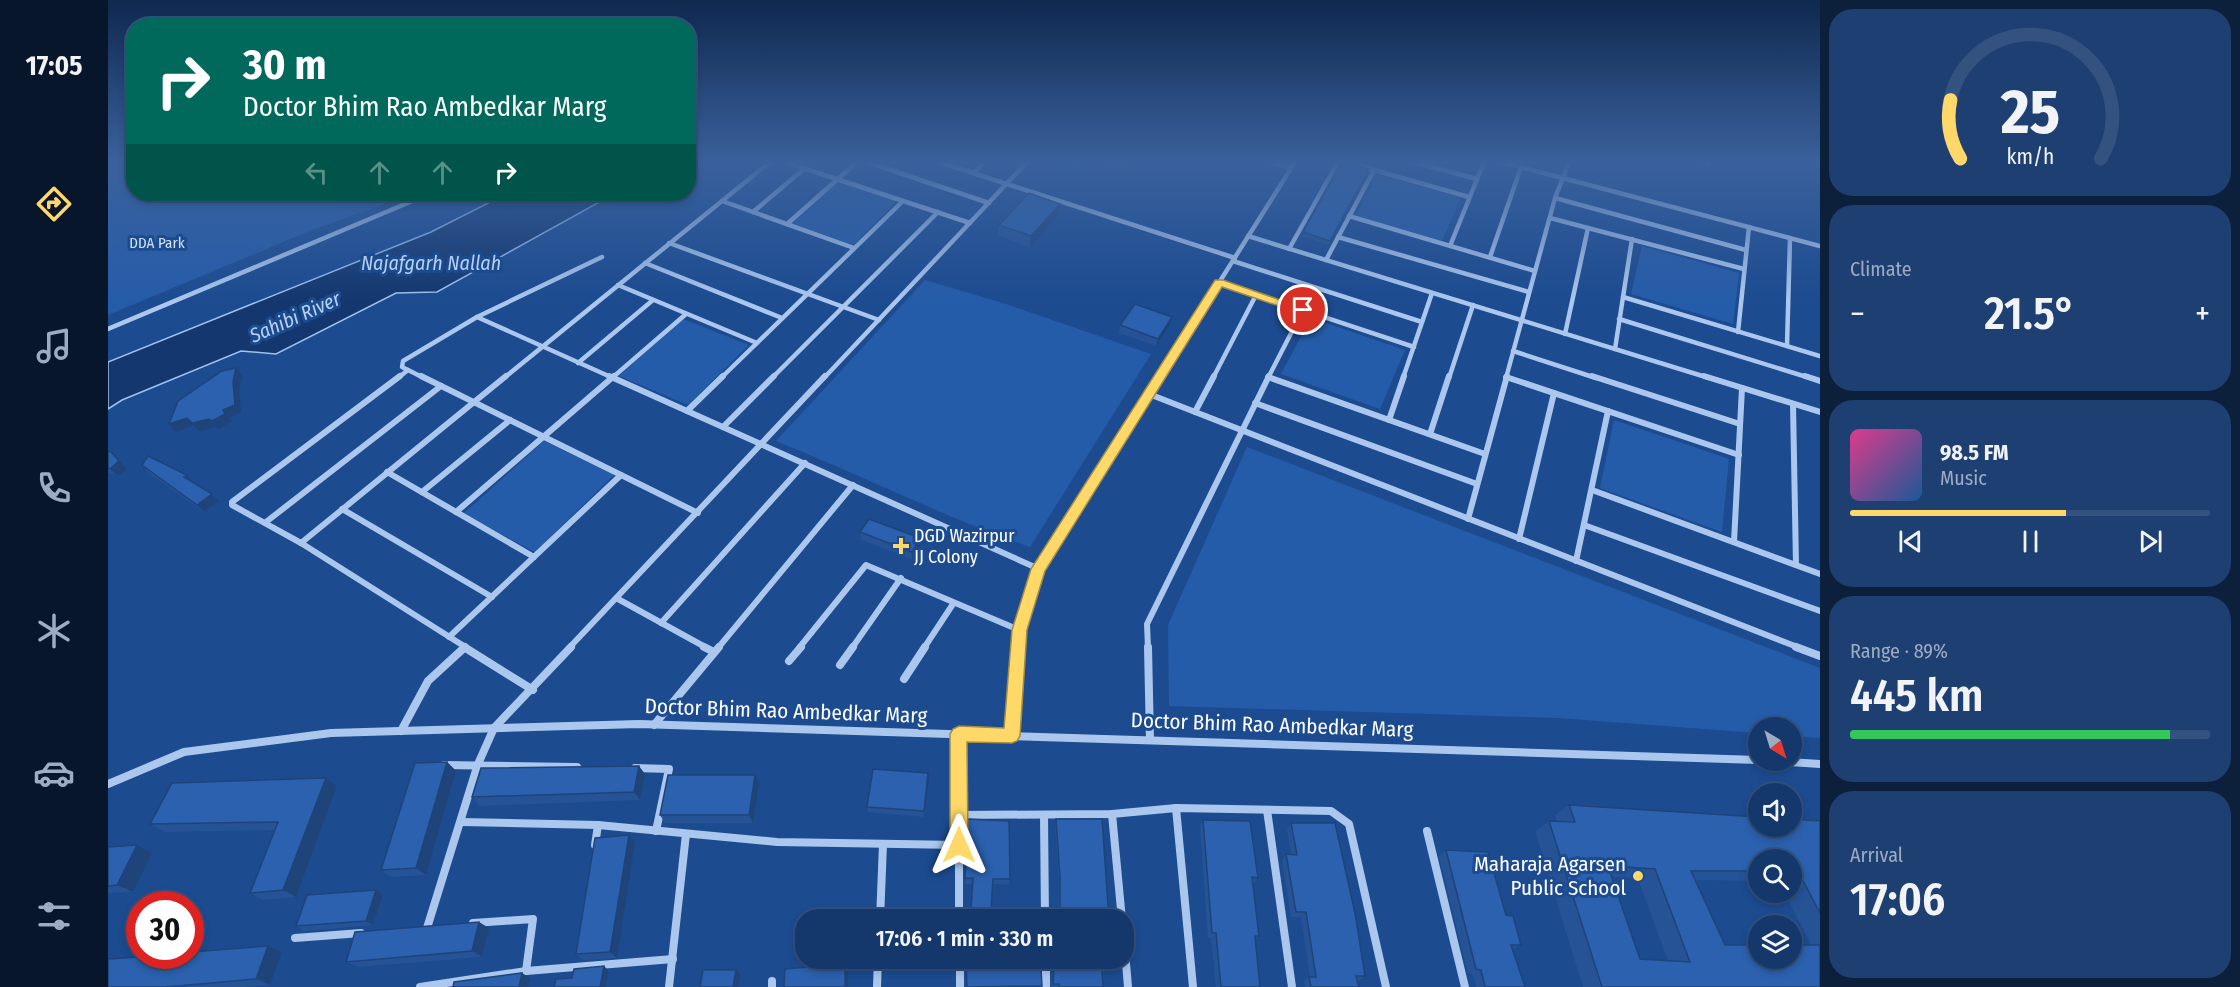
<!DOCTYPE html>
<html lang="en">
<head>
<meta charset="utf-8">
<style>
	:root { --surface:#15386c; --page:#1e3f72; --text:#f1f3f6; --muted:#9dacc2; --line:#34527f; --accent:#fed869 }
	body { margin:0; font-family:"Fira Sans Condensed",sans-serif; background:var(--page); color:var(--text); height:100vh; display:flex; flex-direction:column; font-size:22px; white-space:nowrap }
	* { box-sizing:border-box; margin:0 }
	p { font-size:20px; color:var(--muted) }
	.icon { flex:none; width:33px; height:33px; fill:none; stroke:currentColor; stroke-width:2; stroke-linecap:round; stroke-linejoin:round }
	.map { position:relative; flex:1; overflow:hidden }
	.details { display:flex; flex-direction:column; gap:9px; padding:9px; background:#0c1f3b; width:420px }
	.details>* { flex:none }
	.guide { position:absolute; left:18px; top:18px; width:570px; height:183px; border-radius:24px; box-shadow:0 3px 9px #0003,0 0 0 2px var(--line); background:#00695c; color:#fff; overflow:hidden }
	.needle { width:39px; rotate:142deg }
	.buttons { position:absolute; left:1640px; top:717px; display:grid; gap:12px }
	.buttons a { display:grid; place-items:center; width:54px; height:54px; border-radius:50%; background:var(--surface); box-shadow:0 3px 9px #0003,0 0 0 2px var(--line); font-size:30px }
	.speed { position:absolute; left:18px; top:891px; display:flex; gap:12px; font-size:30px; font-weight:700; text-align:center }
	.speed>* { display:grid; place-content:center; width:78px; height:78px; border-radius:50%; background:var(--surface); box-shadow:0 3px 9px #0003,0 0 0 2px var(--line); line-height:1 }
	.speed .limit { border:9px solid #d22; background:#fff; color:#111 }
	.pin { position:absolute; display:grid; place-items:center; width:51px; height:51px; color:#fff; margin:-26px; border:3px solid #fff; border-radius:50%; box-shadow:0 2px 6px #0007 }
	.me { position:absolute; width:66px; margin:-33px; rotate:0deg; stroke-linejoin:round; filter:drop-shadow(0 0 4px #0008) }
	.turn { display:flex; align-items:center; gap:21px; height:126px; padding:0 18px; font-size:27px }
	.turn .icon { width:78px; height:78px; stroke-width:2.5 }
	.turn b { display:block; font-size:42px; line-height:51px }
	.lanes { display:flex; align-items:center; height:57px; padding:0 18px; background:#0003; justify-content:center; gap:30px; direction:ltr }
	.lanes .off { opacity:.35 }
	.big { font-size:45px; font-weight:600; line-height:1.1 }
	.details .card { flex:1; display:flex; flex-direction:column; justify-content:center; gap:9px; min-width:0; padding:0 21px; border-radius:24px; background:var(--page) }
	.details .dial { align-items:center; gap:0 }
	.dial svg { height:156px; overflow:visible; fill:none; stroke:var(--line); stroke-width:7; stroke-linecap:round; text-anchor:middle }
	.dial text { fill:var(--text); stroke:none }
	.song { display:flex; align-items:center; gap:18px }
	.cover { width:72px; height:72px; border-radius:9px; background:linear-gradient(135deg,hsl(330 70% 55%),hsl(210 70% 35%)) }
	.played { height:6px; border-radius:3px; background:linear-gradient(90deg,var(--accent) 60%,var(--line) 60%) }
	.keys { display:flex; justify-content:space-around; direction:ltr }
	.heat { display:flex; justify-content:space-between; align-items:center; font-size:33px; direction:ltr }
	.charge { height:9px; border-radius:4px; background:linear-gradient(90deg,#34c759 89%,var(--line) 0) }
	.trip { position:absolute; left:687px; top:909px; width:339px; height:60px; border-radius:24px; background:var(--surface); box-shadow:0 3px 9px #0003,0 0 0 2px var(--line); font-weight:600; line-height:60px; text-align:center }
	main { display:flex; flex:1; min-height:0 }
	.dock { display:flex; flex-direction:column; width:108px; justify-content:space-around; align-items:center; background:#08162b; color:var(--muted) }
	.dock .icon { width:42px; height:42px }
	.dock .active { color:var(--accent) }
	.dock b { font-size:27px; color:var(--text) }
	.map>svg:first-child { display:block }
	.green { fill:#255ca9 }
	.water { fill:#13376e; stroke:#9ec2f0; stroke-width:1.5 }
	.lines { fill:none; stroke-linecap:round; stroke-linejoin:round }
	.street-far2 { stroke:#abc7ee; stroke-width:4.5 }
	.street-far1 { stroke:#abc7ee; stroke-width:6 }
	.street { stroke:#abc7ee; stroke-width:8 }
	.wall { fill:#255396; fill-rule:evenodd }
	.shaded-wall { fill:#1e447a }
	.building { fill:#2b61ae; stroke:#1e447a; stroke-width:1.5; fill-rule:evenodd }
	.route { fill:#fed869; stroke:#a58c44; stroke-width:1.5 }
	.poi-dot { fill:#fed869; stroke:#1c4b90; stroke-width:2 }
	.labels { text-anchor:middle; stroke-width:6; stroke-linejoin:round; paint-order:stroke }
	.far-park-label { font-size:15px; fill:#d1e2fa; stroke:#1c4b90 }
	.poi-label { font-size:18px; fill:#fff; stroke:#1c4b90; text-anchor:start }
	.water-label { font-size:20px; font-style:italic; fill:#b7d1f5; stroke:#1c4b90 }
	.near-street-label { font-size:21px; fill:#fff; stroke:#1c4b90 }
	.near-poi-label { font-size:21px; fill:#fff; stroke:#1c4b90; text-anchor:end }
</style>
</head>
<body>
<main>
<nav class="dock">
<b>17:05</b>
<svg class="icon active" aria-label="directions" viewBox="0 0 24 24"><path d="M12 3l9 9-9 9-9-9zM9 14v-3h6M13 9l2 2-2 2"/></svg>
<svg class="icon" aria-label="music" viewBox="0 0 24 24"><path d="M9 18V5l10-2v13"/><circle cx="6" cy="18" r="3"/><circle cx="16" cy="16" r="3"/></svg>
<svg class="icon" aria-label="phone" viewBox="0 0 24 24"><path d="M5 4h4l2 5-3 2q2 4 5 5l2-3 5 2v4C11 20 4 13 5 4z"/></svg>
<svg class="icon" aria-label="climate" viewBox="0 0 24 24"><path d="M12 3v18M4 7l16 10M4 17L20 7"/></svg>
<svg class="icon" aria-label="car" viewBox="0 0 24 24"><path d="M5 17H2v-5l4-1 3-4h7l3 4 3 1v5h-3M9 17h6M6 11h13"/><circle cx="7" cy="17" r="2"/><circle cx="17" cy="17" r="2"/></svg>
<svg class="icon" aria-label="filters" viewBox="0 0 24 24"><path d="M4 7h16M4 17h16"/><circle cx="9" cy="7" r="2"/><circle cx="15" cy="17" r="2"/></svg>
</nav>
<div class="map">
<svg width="1712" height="987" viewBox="0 0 1712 987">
	<rect width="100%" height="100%" fill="#1c4b90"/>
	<g class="green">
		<polygon points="0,162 25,162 26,194 304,194 204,230 0,315"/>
		<polygon points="1270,175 1353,198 1334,241 1248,215"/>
		<polygon points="729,181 790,200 745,245 683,223"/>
		<polygon points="1534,246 1631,273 1625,324 1523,294"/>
		<path d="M817,280l81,24 145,50 -121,193c-86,-30 -169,-72 -254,-106z"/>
		<polygon points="1203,318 1297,350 1272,409 1173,374"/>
		<polygon points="575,319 641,345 580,405 511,376"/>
		<polygon points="1506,420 1621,459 1614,532 1492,488"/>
		<polygon points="436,441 506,475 427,552 355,514"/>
		<polygon points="1139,447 1712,668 1712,738 1683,736 1683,728 1650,728 1650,733 1450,718 1061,706 1060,625"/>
	</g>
	<polygon class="water" points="398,194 506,194 329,292 288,293 168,354 133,351 14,400 0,409 0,362 323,232"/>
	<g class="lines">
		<g class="street-far2">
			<polyline points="677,162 862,223"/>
			<polyline points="759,162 881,203"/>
			<polyline points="831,162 1127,258"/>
			<polyline points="1162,162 1183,168"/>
			<polyline points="1238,162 1361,197"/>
			<polyline points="1305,162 1369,179"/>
			<polyline points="1394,162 1712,246"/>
			<polyline points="1595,162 1600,164"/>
			<polyline points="866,173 876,162"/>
			<polyline points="1447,198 1638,250"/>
			<polyline points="614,201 746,248"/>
			<polyline points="645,212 697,168"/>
			<polyline points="1241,216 1427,271"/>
			<polyline points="1442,218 1636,269"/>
			<polyline points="679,224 749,162"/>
			<polyline points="1140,236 1601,378"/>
			<polyline points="1230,237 1421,292"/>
			<polyline points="561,243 771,320"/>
			<polyline points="1342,246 1376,162"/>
			<polyline points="1181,249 1230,162"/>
			<polyline points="1382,257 1413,167"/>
			<polyline points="1218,260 1266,170"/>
			<polyline points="1125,261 1314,322"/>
			<polyline points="537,263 674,318"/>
			<polyline points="1111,282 1306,347"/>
			<polyline points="510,285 649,343"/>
			<polyline points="1515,297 1712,356"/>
			<polyline points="369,317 505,378"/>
			<polyline points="1511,319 1702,378"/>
			<polyline points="0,329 321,194"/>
			<polyline points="1630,332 1641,227"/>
			<polyline points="1457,334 1480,228"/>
			<polyline points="1679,346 1682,238"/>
			<polyline points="1507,349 1524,239"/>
			<polyline points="1405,351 1488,378"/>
			<polyline points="470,363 545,300"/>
			<polyline points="300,370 294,367 295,361 369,317 494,257"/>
			<polyline points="1160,377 1162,378"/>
			<polyline points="1398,377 1400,378"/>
			<polyline points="290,378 300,370 316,378"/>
			<polyline points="396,378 662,162"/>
			<polyline points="504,378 578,314"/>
			<polyline points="613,378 795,201"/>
			<polyline points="664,378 830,212"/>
			<polyline points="716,378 919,162"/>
			<polyline points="1051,378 1187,162"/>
			<polyline points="1105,378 1148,295"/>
			<polyline points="1160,378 1195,310"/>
			<polyline points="1295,378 1324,293"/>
			<polyline points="1341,378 1365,305"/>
			<polyline points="1398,378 1447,198 1461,162"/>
		</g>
		<g class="street-far1">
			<polyline points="292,376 124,502 124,505 193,543 359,648"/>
			<polyline points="313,376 590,513"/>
			<polyline points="501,376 931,569"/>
			<polyline points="1484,376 1632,424"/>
			<polyline points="1596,376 1712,412"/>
			<polyline points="1697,376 1712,381"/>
			<polyline points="1160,377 1377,454"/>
			<polyline points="1398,377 1631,455"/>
			<polyline points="1041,394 1692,648"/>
			<polyline points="1147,403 1369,484"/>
			<polyline points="1685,404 1688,565"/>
			<polyline points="579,411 615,376"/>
			<polyline points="1087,412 1106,376"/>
			<polyline points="1281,420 1296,376"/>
			<polyline points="615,427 666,376"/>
			<polyline points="1322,434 1341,376"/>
			<polyline points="279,472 426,557"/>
			<polyline points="1484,490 1712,574"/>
			<polyline points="314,492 402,420"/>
			<polyline points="234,509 384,597"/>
			<polyline points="348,512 506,376"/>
			<polyline points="1360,519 1399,376"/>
			<polyline points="158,522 333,386"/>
			<polyline points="1476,525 1712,611"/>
			<polyline points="1411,539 1446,393"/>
			<polyline points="1626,542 1634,388"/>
			<polyline points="193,543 398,376"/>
			<polyline points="1468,561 1500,411"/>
			<polyline points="510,599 599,648"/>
			<polyline points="553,623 697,463"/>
			<polyline points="341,637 513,475"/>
			<polyline points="461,648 717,376"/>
			<polyline points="610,648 745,485"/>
			<polyline points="691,648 758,565 911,630"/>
			<polyline points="744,648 793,578"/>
			<polyline points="816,648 845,604"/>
			<polyline points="910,648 911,630 931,569 1052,376"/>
			<polyline points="1040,648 1039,624 1161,376"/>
		</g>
		<g class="street">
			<polyline points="356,647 425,690"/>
			<polyline points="596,647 606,652"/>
			<polyline points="1040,647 1042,740"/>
			<polyline points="1688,647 1712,656"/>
			<polyline points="681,661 693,647"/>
			<polyline points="732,665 745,647"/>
			<polyline points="796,679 817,647"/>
			<polyline points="546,725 611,647"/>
			<polyline points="293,731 320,681 357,647"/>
			<polyline points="851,734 851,920"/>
			<polyline points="904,736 910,647"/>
			<polyline points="1653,760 1712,764"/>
			<polyline points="336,765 469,767"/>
			<polyline points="527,768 561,769 548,831"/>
			<polyline points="0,784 76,752 223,733 531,724 1650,760"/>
			<polyline points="1068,808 1085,987"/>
			<polyline points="1159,810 1184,987"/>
			<polyline points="1004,814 1014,920"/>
			<polyline points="851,815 1004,814 1068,808 1223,811 1241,824 1278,987"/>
			<polyline points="936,815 937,920"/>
			<polyline points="353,822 490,825 669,842 851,845"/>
			<polyline points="1319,831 1357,987"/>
			<polyline points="487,845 490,825"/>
			<polyline points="772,920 775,844"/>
			<polyline points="365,923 425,919 418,971"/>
			<polyline points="319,928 370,764 386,728 463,647"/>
			<polyline points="187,938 253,933"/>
			<polyline points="1016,939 1020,987"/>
			<polyline points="852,958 852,987"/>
			<polyline points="938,958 938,987"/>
			<polyline points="664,981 664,987"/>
			<polyline points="312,987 418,971 565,959"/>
			<polyline points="561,987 578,834"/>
			<polyline points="769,987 770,958"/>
		</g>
	</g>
	<g class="wall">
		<polygon points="947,162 980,162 974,169"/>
		<polygon points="982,162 1027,162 1017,173"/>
		<polygon points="1261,169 1221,245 1193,236 1195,232"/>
		<polygon points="952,204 951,215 922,247 891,236 891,225"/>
		<polygon points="1064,317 1062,325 1048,346 1011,333 1012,325"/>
		<polygon points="2,451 19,469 10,476 0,472 0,452"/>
		<polygon points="34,465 86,483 104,494 111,501 96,512 41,473"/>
		<polygon points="752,532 813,545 804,559 753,540"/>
		<polygon points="339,762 348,771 318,875 284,877 273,870"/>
		<polygon points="537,774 532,800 372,806 364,797"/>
		<polygon points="821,779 816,817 760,812 759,807"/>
		<polygon points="651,784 645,823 557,823 552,815"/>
		<polygon points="229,786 188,897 155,900 142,893 167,830 57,832 42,824"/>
		<path d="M1461,805l251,16v166h-237l-48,-156 14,-10h8l-2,-6zM1650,860h33v32h-7l27,53h-86l-30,-65 63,1zM1504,877l26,2 30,82 -28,-2z"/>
		<polygon points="860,819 902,879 901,885 885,884 863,909 864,884 857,884"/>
		<polygon points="948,819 1001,920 950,920 951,885 947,826"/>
		<polygon points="1095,820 1150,878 1145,884 1151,936 1147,940 1152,987 1108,987 1103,938 1100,938 1092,826"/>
		<polygon points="1183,823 1257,976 1251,981 1249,981 1251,987 1197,987 1196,981 1202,977 1193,917 1183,917 1174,860 1178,854 1183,854 1179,829"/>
		<polygon points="527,843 509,958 475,960 468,954"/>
		<polygon points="29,845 44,853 25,892 0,893 0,847"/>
		<polygon points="1338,850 1398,915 1413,945 1405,950 1417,987 1368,987 1365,974 1360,974 1331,856"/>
		<polygon points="268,890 275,894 265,925 196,931 188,926"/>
		<polygon points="381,928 374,957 250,967 238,962"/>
		<polygon points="160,946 174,952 162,985 138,987 0,987"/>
		<polygon points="949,958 993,958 995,987 943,987 944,972 946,967 949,967"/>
	</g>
	<g class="shaded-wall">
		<polygon points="975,162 980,162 974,169"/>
		<polygon points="1020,162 1027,162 1017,173 1019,163"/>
		<polygon points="952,204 951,215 922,247 923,236"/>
		<polygon points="1064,317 1062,325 1048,346 1050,339"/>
		<polygon points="128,368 134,376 131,390 133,412 121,418 124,421 110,429 104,421 115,410 125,382"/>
		<polygon points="79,418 86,425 68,432 61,424"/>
		<polygon points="101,419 108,427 91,431 84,423"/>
		<polygon points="2,451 19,469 10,476 2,469"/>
		<polygon points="79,475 86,483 83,485 76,477"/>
		<polygon points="104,494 111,501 96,512 89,505"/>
		<polygon points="812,538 813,545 804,559 804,552"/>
		<polygon points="339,762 348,771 318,875 308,868"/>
		<polygon points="531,766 537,774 532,800 526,792"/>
		<polygon points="820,773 821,779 816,817 816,811"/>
		<polygon points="647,775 651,784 645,823 641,815"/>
		<polygon points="218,778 229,786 188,897 175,890"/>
		<polygon points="521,835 527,843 509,958 502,952"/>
		<polygon points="29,845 44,853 25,892 9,885"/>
		<polygon points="268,890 275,894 265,925 258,921"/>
		<polygon points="371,922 381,928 374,957 364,951"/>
		<polygon points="160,946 174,952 162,985 148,979"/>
		<polygon points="737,964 740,970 740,987 737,987"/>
		<polygon points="496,966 500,970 498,987 492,987"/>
		<polygon points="628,970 632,975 630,987 625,987"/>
		<polygon points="414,973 422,978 420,987 411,987"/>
	</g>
	<g class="building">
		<polygon points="1234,162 1240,162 1261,169 1222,241 1195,232"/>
		<polygon points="921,193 952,204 923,236 891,225"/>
		<polygon points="1027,304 1064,317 1050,339 1012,325"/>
		<polygon points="128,368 125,382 127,405 115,410 117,414 104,421 101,419 84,423 79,418 61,424 70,401 114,371"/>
		<polygon points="2,451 11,461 2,469 0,468 0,452"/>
		<polygon points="40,456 79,475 76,477 104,494 89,505 34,465"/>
		<polygon points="761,519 812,538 804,552 752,532"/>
		<polygon points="339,762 308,868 273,870 307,763"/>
		<polygon points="531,766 526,792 364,797 373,768"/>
		<polygon points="765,769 820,773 816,811 759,807"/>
		<polygon points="560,775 647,775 641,815 552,815"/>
		<polygon points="218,778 175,890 142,893 170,822 42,824 64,783"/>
		<path d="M1461,805l189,12v9h33v-7l29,2v92l-22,-42h-7v-11h-33v11h-67l34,74h33v13h33v-13h29v42h-218l-53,-166 26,1zM1500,866l47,3 35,93 -50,-3z"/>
		<polygon points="860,819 901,821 902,879 885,879 883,910 905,911 905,920 855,920 857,909 863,909 865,878 857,878"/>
		<polygon points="948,819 994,819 1001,920 952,920 952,878"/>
		<polygon points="1095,820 1142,821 1150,878 1144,877 1151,936 1147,936 1152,987 1113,987 1108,933 1104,933"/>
		<polygon points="1183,823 1227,823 1247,913 1257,976 1248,976 1251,987 1203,987 1201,977 1208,977 1198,912 1188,912 1178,854 1189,855"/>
		<polygon points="521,835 502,952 468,954 487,838"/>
		<polygon points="29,845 9,885 0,886 0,847"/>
		<polygon points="1338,850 1380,852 1398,915 1405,916 1413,945 1403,945 1417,987 1377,987 1373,970 1368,969"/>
		<polygon points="268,890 258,921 188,926 199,895"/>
		<polygon points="371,922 364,951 238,962 247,932"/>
		<polygon points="160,946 148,979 58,987 0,987 0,959 45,956 82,956 82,952"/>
		<polygon points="858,958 917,958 917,969 933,969 934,986 859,987"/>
		<polygon points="951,958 993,958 995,987 951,987 951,984 945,984 946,967 951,967"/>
		<polygon points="737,964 737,987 676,987 677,969"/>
		<polygon points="496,966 492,987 446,987 448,979 464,978 466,969"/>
		<polygon points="595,970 628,970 625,987 592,987"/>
		<polygon points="414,973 411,987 345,987 346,982"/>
	</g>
	<linearGradient id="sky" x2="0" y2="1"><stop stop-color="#0f294f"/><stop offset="0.54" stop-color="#3a619c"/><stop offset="1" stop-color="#3a619c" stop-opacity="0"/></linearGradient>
	<rect width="1712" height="300" fill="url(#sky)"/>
	<polygon class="route" points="1107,280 1115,280 1201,310 1195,314 1114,287 937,571 919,630 912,736 909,741 904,743 859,742 860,845 857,851 851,854 845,851 842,845 842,734 845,729 851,726 896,728 904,630 923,569"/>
	<g class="poi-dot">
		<path d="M790 537h6v6h6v6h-6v6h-6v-6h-6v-6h6z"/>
		<circle cx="1530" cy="876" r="6"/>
	</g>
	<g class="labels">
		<g class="far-park-label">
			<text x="49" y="248">DDA Park</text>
		</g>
		<g class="poi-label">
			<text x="806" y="542">DGD Wazirpur<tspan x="806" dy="21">JJ Colony</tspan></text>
		</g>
		<g class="water-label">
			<text x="323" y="270">Najafgarh Nallah</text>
			<text transform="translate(187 317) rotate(-24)" y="7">Sahibi River</text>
		</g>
		<g class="near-street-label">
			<text transform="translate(678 711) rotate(2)" y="7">Doctor Bhim Rao Ambedkar Marg</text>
			<text transform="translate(1164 725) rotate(2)" y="7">Doctor Bhim Rao Ambedkar Marg</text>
		</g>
		<g class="near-poi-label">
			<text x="1518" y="871">Maharaja Agarsen<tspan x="1518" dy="24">Public School</tspan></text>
		</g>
	</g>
</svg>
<div class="buttons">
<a><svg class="needle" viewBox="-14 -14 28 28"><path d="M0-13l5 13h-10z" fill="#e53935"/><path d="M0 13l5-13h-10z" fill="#9dacc2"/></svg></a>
<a><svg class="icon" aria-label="sound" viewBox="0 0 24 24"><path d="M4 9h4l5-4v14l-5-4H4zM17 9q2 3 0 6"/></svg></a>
<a><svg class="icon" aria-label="search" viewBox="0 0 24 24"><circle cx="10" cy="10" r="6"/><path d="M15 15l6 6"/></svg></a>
<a><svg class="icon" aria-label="layers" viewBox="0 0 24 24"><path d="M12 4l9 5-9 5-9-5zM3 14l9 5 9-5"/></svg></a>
</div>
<div class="speed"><div class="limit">30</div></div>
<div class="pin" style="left:1195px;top:310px;background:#d93025"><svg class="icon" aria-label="arrive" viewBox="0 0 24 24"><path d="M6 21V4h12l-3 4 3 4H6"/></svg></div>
<svg class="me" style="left:851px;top:845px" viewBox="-20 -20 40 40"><path d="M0-17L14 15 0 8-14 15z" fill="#fed869" stroke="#fff" stroke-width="4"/></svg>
<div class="trip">17:06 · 1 min · 330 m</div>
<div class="guide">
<div class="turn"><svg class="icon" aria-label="right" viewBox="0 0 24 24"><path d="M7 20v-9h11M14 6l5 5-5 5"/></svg><div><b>30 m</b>Doctor Bhim Rao Ambedkar Marg</div></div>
<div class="lanes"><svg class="icon off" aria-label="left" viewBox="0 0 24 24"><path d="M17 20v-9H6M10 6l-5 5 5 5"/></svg><svg class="icon off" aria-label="ahead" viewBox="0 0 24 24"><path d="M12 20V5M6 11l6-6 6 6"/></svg><svg class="icon off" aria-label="ahead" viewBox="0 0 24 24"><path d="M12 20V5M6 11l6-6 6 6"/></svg><svg class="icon" aria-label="right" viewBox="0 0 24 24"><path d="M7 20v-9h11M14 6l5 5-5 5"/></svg></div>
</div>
</div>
<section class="details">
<div class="card dial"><svg viewBox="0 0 100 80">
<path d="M14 69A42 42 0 1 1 86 69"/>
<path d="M14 69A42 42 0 0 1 9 39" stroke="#fed869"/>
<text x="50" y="56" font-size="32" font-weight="700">25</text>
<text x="50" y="72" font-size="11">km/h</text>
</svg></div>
<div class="card"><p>Climate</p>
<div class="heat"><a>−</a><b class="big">21.5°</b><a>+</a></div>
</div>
<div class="card">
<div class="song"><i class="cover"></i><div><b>98.5 FM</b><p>Music</p></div></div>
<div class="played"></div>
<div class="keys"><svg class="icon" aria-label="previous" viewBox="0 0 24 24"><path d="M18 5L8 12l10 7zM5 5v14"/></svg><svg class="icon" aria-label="pause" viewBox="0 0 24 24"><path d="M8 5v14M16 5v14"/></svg><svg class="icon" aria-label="next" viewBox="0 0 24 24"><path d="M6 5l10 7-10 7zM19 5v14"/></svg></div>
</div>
<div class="card"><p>Range · 89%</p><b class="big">445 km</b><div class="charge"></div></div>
<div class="card"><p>Arrival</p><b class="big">17:06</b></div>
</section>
</main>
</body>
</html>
